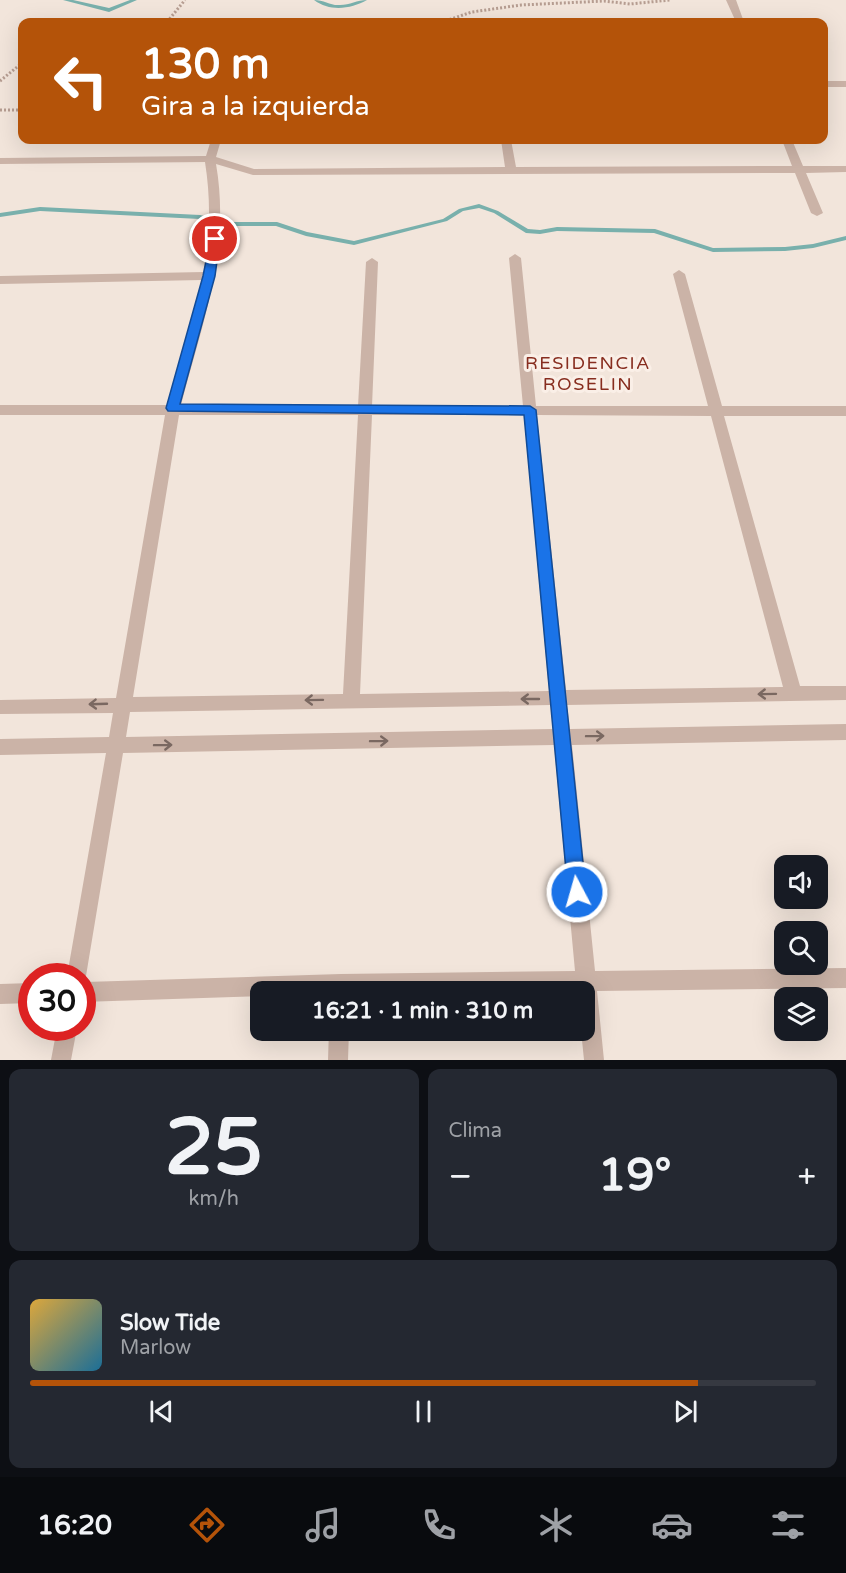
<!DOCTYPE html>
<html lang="es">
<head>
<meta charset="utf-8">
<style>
	:root { --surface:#171b24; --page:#242831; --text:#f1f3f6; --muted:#9ea1a6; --line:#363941; --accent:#b45309 }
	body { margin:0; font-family:"Varela Round",sans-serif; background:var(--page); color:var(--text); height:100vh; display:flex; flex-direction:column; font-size:22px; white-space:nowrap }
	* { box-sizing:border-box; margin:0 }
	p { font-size:20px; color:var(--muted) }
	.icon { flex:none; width:33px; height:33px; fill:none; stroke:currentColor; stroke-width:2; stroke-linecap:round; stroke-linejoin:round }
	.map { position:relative; height:1060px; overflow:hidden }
	.details { display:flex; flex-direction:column; gap:9px; padding:9px; background:#0d0f14; flex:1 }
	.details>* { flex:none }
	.hud { position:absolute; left:18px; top:18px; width:810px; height:126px; border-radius:12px; box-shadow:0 6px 24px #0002; background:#b45309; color:#fff; overflow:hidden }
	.buttons { position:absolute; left:774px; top:855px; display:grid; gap:12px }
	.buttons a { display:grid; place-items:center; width:54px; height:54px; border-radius:12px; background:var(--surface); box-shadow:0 6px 24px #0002; font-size:30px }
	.speed { position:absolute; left:18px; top:963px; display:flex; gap:12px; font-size:30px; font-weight:700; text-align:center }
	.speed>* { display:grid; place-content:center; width:78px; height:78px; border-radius:50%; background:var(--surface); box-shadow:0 6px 24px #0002; line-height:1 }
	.speed .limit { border:9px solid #d22; background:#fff; color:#111 }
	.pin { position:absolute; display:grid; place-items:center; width:51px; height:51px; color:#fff; margin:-26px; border:3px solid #fff; border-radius:50%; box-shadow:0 2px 6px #0007 }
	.me { position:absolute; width:66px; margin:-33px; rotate:354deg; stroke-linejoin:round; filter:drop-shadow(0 0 4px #0008) }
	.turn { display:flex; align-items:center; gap:21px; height:126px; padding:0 24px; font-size:27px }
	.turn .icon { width:78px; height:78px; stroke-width:2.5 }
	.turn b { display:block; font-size:42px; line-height:51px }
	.big { font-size:45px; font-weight:800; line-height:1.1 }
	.details .card { flex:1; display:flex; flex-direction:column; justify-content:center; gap:9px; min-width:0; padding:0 21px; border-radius:12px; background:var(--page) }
	.details .dial { align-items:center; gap:0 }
	.dial b { font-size:78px; line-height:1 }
	.song { display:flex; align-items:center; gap:18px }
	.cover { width:72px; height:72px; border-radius:9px; background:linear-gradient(135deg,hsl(40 70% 55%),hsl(200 70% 35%)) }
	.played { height:6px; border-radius:3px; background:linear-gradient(90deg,var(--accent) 85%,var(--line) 85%) }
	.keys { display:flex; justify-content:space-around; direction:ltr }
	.heat { display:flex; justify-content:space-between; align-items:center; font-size:33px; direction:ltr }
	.details .tiles { flex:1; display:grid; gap:9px; grid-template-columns:1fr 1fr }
	.card:last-child { grid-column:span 2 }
	.trip { position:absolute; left:250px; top:981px; width:345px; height:60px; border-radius:12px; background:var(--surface); box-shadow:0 6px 24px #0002; font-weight:800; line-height:60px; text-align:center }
	.menu { display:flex; height:96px; justify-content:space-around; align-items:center; background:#090b0e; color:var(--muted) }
	.menu .icon { width:42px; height:42px }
	.menu .selected { color:var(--accent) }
	.menu b { font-size:27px; color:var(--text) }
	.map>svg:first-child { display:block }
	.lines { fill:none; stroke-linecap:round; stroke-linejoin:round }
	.stream { fill:#79b0ac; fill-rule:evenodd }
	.path { stroke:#b69d91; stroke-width:3; stroke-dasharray:2 2; stroke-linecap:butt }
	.minor { fill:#cbb3a7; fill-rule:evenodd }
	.oneway { stroke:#7a6861 }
	.route { fill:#1a73e8; stroke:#114b97; stroke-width:1.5 }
	.labels { text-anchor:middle; stroke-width:6; stroke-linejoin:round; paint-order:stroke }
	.neighbourhood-label { font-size:18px; letter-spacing:1.5px; fill:#872d1f; stroke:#faefe7 }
</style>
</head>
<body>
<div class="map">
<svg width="846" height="1060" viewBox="0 0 846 1060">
	<rect width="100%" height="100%" fill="#f2e5db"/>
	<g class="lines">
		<g class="stream">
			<polygon points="63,0 73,0 109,8 130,0 137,0 109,12"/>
			<path d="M314,0c10,0 17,6 26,5 10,0 17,-5 27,-5 -16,9 -37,12 -53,0z"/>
			<polygon points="479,204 498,211 528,229 540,230 557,227 655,229 713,248 785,247 813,244 846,236 846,240 813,248 785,251 713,252 654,233 557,231 540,234 526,233 494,213 479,208 463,211 447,221 354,245 306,236 276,226 229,226 200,219 40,211 0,217 0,213 40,207 200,215 229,222 277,222 307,232 354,241 443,219 459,209"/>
		</g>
		<g class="path">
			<polyline points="167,22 185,0"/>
			<polyline points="442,22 472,12 521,5 604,1 630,4 670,0"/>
			<polyline points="0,81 22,63"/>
			<polyline points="0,110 22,110"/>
		</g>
		<g class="minor">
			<polygon points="726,0 736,0 744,22 736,22"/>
			<rect x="824" y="81" width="22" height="6"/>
			<path d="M211,140h10l-5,17 38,12 251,-2 -4,-27h10l5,27 276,-1 -10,-26h10l11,26h43v6l-40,1 17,40 -6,3 -6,-3 -16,-40 -542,2 -37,-11c15,86 -14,160 -35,241l177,1 8,-144 6,-4 6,4 -6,144h151l-14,-148 6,-4 6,4 15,148h172l-35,-132 6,-4 6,4 37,132h124v10h-122l76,270h46v14l-279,5 3,24 276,-5v16l-274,5 23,226 251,-3v20l-249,3 7,69h-20l-3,-30h4v-38h-324v4l-179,6v-26h-15l39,-223 -106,2v-16l109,-2 4,-24 -113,1v-14l116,-2 49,-283h-165v-10h167l35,-125 -202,4v-8l204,-4c6,-38 7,-72 1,-110l-205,2v-6l206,-2zM179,415h179l-15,279 -210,3zM372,415h152l25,276 -189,3zM537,415l174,1 72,271 -217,3zM551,705l2,24 -427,8 4,-25zM554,745l21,226 -234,3 -256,8 38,-229z"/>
			<polygon points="32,983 32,1003 0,1004 0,984"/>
			<polygon points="57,1028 77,1028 71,1060 51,1060"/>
			<polygon points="329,1030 349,1030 348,1060 328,1060"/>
		</g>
	</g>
	<defs><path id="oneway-shaft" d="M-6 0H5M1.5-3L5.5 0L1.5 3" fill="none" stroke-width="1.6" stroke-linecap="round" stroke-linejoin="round" transform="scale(1.5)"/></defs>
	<g class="oneway">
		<use href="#oneway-shaft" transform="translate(767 694) rotate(179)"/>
		<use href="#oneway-shaft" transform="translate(530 699) rotate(180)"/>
		<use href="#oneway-shaft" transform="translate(314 700) rotate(179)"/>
		<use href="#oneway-shaft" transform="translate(98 704) rotate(178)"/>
		<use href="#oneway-shaft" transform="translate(595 736) rotate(-1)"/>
		<use href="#oneway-shaft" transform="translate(379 741) rotate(-1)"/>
		<use href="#oneway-shaft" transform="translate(163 745) rotate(-1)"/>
	</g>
	<polygon class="route" points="211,236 219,236 220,239 215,276 180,404 530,406 536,410 586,892 583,898 577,901 571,898 568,892 524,415 168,411 166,408 203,276"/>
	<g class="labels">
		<g class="neighbourhood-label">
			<text x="588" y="369">RESIDENCIA<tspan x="588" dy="21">ROSELIN</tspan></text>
		</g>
	</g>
</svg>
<div class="buttons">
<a><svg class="icon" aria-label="sound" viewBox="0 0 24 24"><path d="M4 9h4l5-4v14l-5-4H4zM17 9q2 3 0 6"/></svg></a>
<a><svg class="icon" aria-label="search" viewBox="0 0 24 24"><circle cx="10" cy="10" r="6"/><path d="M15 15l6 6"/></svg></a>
<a><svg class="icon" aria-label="layers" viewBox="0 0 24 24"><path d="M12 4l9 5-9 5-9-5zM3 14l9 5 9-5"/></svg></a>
</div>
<div class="speed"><div class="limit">30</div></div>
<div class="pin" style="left:215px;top:239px;background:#d93025"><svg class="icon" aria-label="arrive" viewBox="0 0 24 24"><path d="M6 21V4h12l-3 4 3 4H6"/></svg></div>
<svg class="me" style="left:577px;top:892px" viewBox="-20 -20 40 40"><circle r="17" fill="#1a73e8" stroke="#fff" stroke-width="3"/><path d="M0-11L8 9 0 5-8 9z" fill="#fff"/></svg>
<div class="trip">16:21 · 1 min · 310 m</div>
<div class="hud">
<div class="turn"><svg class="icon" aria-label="left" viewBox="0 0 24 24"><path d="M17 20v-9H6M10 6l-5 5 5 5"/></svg><div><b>130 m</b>Gira a la izquierda</div></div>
</div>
</div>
<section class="details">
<div class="tiles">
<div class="card dial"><b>25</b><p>km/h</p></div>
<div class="card"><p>Clima</p>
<div class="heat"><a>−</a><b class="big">19°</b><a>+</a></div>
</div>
<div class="card">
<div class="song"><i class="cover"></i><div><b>Slow Tide</b><p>Marlow</p></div></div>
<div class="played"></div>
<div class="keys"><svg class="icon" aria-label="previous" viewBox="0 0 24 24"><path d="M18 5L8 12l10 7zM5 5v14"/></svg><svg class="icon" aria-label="pause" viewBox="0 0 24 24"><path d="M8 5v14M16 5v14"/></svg><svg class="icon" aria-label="next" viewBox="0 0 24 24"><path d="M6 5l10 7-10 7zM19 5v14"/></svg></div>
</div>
</div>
</section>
<nav class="menu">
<b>16:20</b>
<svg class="icon selected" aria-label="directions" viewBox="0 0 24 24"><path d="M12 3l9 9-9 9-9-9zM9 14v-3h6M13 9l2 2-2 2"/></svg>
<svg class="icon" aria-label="music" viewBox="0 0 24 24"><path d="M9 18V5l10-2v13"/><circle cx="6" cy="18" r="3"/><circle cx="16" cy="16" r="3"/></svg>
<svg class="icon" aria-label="phone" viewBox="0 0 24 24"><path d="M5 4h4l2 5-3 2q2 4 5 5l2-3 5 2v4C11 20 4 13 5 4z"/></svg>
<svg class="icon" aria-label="climate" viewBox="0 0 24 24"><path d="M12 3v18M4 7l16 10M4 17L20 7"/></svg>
<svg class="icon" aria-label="car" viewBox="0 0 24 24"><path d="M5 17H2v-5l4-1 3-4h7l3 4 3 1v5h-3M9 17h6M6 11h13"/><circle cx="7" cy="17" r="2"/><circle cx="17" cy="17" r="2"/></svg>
<svg class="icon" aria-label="filters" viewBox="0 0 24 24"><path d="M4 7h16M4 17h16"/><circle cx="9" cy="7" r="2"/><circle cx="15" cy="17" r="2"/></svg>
</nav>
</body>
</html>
